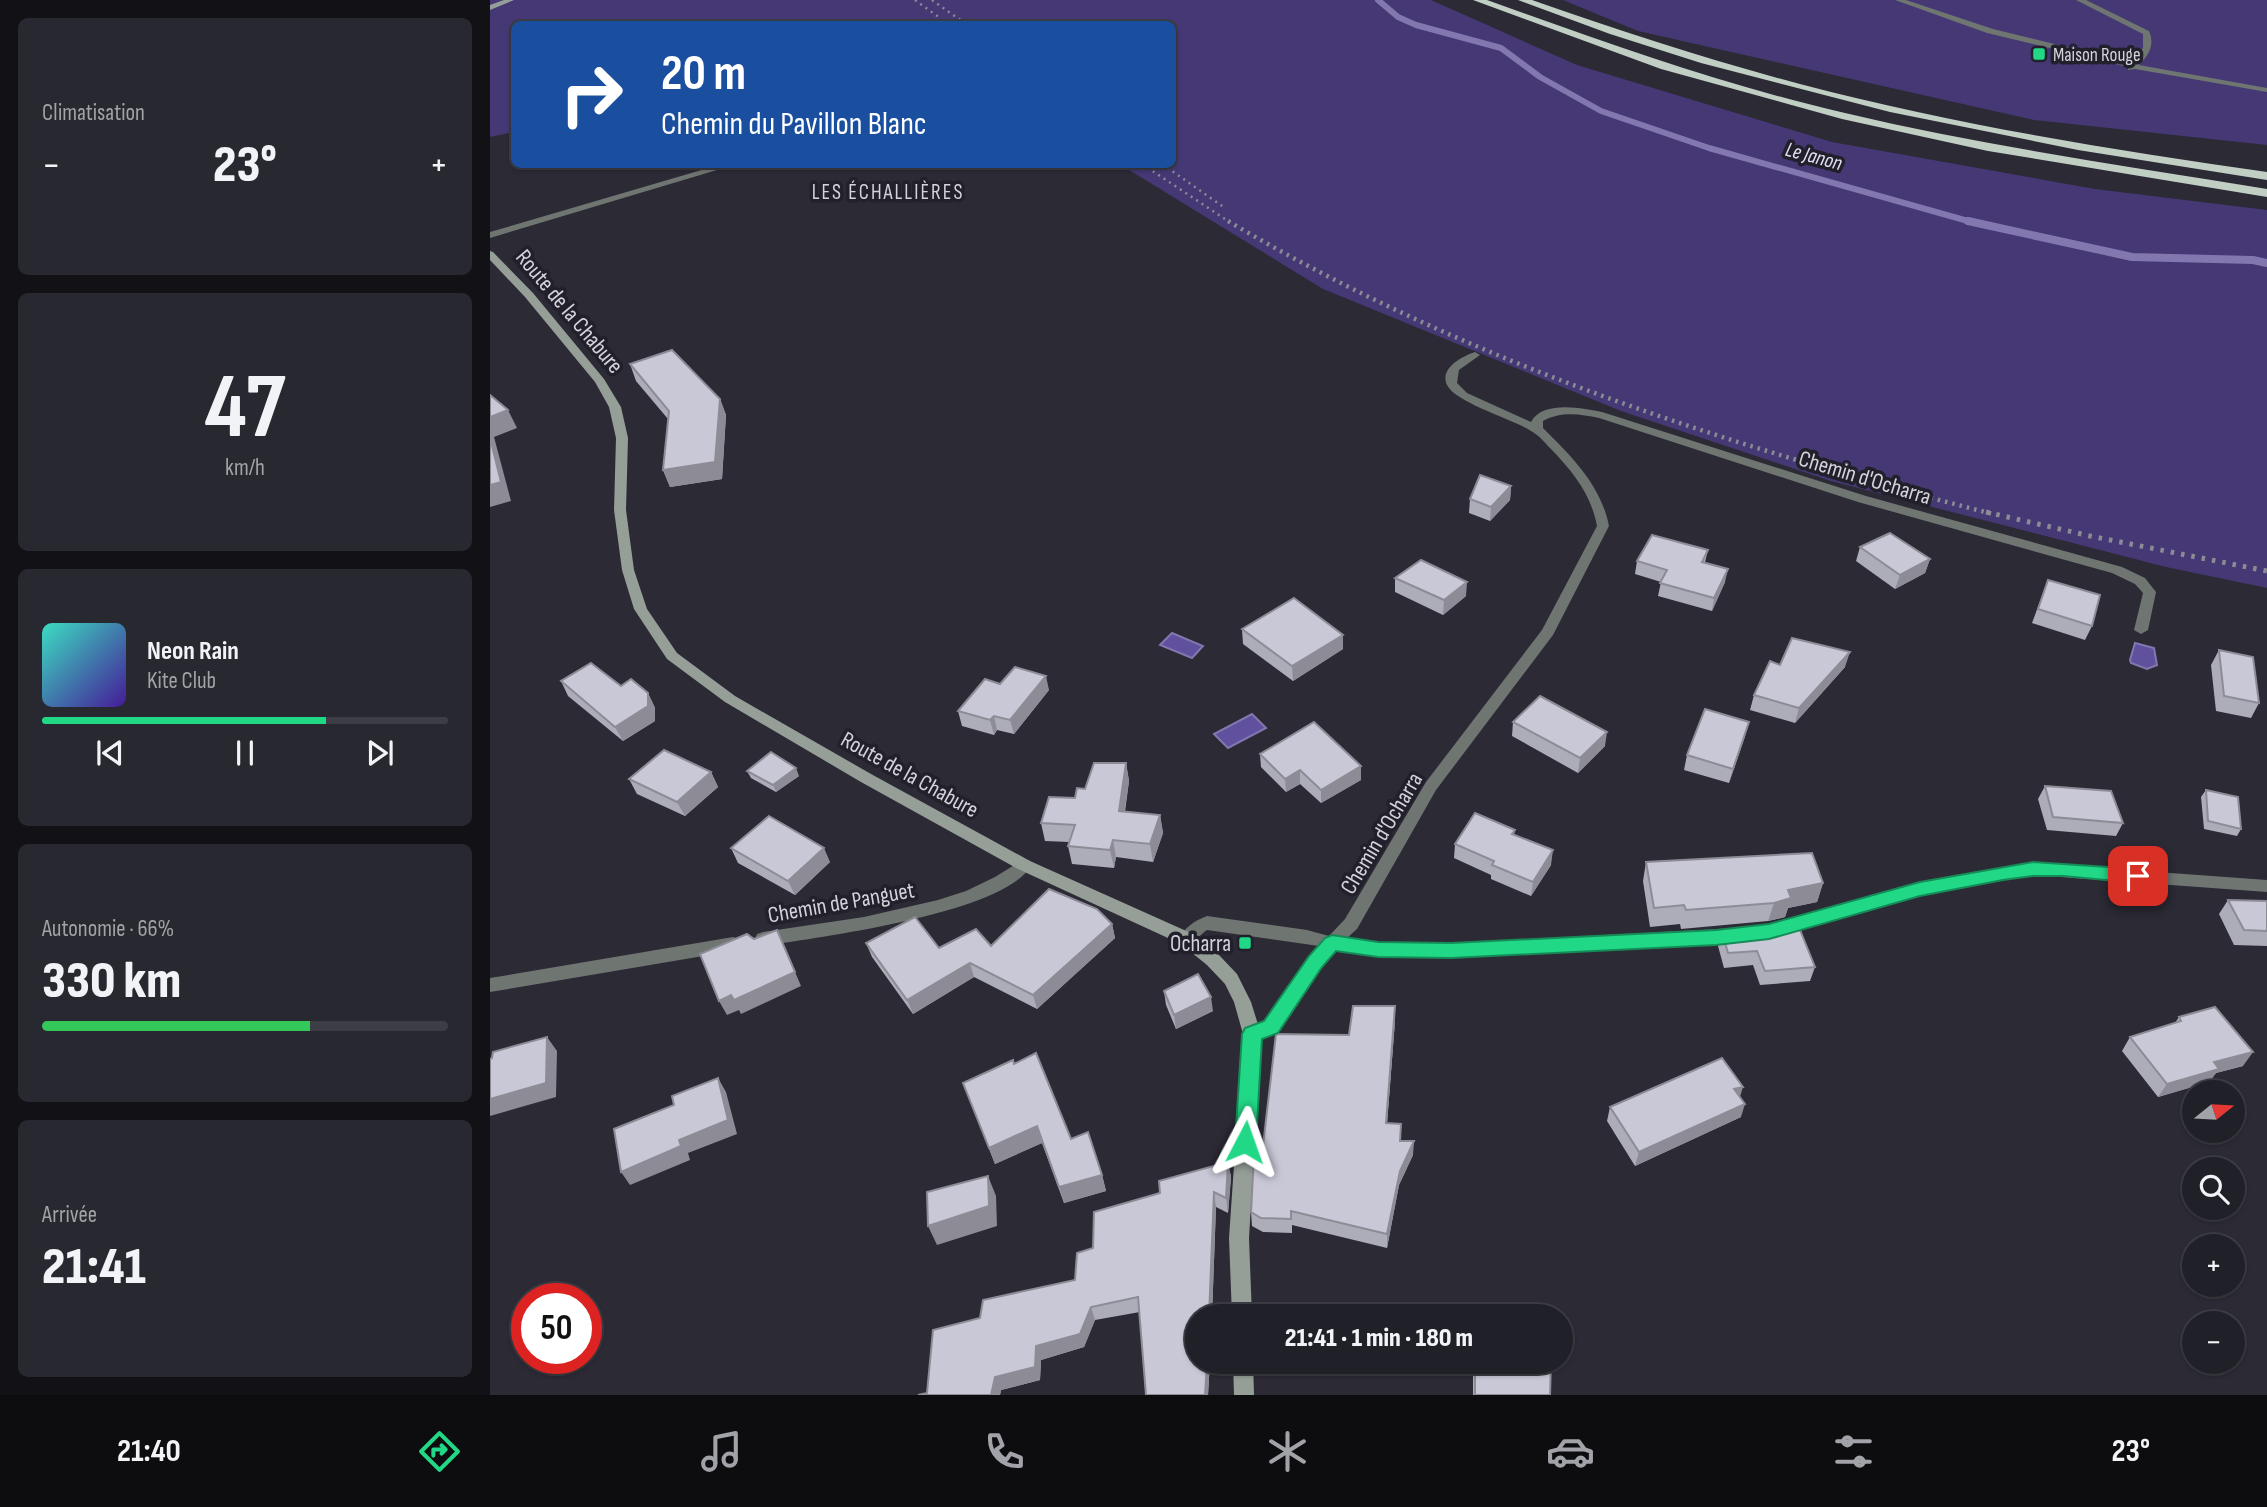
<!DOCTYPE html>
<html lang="fr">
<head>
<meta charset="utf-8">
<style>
	:root { --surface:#202028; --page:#282830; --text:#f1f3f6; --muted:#a2a3a8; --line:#3d3e45; --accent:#21d887 }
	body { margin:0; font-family:"Sofia Sans Condensed",sans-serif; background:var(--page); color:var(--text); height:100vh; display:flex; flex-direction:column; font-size:26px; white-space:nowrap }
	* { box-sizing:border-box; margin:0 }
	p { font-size:23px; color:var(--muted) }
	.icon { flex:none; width:38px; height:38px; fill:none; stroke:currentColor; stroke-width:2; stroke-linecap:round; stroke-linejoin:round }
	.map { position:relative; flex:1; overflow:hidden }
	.panel { display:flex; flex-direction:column; gap:18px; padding:18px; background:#121216; width:490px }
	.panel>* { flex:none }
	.guide { position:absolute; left:21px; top:21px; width:665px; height:147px; border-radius:10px; box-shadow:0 2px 5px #0004,0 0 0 2px var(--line); background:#1a4fa0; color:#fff; overflow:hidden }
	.needle { width:46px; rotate:72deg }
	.buttons { position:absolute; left:1692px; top:1080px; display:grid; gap:14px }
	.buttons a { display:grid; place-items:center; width:63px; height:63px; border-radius:50%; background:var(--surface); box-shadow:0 2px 5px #0004,0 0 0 2px var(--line); font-size:35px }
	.speed { position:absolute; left:21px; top:1283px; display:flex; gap:14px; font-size:35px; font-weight:700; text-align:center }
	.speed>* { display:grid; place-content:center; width:91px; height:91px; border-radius:50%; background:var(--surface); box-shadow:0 2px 5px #0004,0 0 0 2px var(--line); line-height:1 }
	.speed .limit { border:10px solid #d22; background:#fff; color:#111 }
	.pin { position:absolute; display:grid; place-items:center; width:60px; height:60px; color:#fff; margin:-30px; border-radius:14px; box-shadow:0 4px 10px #0006 }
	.me { position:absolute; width:77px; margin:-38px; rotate:4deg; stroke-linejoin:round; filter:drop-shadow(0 0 5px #0008) }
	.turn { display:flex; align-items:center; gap:24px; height:147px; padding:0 35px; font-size:32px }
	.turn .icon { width:91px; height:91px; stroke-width:2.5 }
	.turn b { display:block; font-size:49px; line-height:60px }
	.big { font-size:52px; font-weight:800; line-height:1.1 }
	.panel .widget { flex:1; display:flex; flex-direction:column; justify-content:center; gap:10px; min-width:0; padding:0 24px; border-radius:10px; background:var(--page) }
	.panel .dial { align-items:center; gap:0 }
	.dial b { font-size:91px; line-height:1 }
	.song { display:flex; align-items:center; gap:21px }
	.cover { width:84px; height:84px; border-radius:10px; background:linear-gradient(135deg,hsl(170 70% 55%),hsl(260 70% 35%)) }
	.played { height:7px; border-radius:4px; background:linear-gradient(90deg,var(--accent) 70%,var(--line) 70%) }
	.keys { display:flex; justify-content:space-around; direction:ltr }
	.heat { display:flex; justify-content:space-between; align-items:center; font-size:38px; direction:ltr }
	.charge { height:10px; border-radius:5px; background:linear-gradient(90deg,#34c759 66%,var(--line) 0) }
	.trip { position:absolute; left:695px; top:1304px; width:388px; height:70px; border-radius:35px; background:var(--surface); box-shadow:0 2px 5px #0004,0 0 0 2px var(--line); font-weight:800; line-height:70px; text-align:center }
	.menu { display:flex; height:112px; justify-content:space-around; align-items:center; background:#0d0d10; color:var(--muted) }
	.menu .icon { width:49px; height:49px }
	.menu .selected { color:var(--accent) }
	.menu b { font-size:32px; color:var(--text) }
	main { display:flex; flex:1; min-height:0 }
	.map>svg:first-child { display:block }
	.green { fill:#453875 }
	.water { fill:#60509d; stroke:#8377b0; stroke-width:2 }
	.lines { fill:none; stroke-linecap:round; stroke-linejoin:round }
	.stream-far1 { stroke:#8377b0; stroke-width:6 }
	.stream { stroke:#8377b0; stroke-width:8 }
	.minor { fill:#6f7571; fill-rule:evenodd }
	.secondary { fill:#959f98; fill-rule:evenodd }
	.trunk { fill:#c0cec4; fill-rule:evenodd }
	.rail-far2 { stroke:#8c8b95; stroke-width:2.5; stroke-dasharray:2 4.5; stroke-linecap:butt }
	.rail-far1 { stroke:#8c8b95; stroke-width:4.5; stroke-dasharray:2.5 5; stroke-linecap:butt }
	.rail { stroke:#8c8b95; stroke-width:5; stroke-dasharray:3.5 7; stroke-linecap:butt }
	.wall { fill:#adacb9 }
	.shaded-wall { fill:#8d8c96 }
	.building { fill:#c9c8d7; stroke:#8d8c96; stroke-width:2 }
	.route { fill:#21d887; stroke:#158c58; stroke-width:2 }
	.poi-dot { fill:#21d887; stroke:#21202b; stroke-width:2.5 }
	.labels { text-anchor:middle; stroke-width:7; stroke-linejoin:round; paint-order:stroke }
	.far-poi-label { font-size:19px; fill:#d4d3db; stroke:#21202b; text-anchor:start }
	.far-water-label { font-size:21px; font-style:italic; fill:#e2dff6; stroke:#21202b }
	.far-neighbourhood-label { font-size:21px; letter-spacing:2px; fill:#d4d3db; stroke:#21202b }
	.street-label { font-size:23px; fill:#d4d3db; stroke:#21202b }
	.poi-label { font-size:23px; fill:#d4d3db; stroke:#21202b; text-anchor:end }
</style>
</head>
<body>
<main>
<section class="panel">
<div class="widget"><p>Climatisation</p>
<div class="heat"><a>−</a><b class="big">23°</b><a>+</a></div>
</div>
<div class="widget dial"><b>47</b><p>km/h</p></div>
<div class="widget">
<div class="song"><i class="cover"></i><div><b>Neon Rain</b><p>Kite Club</p></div></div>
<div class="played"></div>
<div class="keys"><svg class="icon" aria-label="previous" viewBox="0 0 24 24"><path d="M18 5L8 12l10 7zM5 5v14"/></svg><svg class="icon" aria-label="pause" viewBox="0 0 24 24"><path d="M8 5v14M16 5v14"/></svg><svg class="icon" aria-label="next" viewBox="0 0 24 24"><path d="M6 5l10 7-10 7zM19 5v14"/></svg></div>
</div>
<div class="widget"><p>Autonomie · 66%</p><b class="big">330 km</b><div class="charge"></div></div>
<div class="widget"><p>Arrivée</p><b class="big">21:41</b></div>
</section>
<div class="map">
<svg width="1777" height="1395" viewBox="0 0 1777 1395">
	<rect width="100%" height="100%" fill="#2b2a35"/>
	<g class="green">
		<polygon points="0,0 941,0 1087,65 1342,142 1605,189 1777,210 1777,588 1676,567 1341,481 1131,411 833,289 631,165 682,164 682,24 24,24 24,132 0,137"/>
		<polygon points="1073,0 1777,0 1777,145 1544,120 1148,31"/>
	</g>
	<g class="water">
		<polygon points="682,633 713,646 702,658 670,645"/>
		<polygon points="1645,643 1664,648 1667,665 1657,669 1641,663 1640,660"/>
		<polygon points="762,714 776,728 738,748 724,734"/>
	</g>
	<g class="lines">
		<polyline class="stream-far1" points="888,0 908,17 926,25 1011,48 1050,77 1111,111 1219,148 1485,223"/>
		<polyline class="stream" points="1478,221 1642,257 1763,260 1777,263"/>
		<g class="minor">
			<path d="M1405,0h11l87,29 139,34 11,-15v-14l-67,-34h10l63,31c6,14 0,24 -10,34l128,23v4l-132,-23 -7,1v-3l-141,-34z"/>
			<polygon points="232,164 247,164 0,238 0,232"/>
			<path d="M985,352l5,3 -21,15 -2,13 10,10 64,29c11,-22 52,-14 71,-10l264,84 256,71 23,11 11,14 -8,38 -7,4 -7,-4 9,-37 -8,-9 -23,-11 -254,-71 -259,-84c-19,-4 -38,-7 -56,3v7c29,29 58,57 66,98l-56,109 -117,155 -79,139 -10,9 31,4 73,1 288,-15 6,2 2,5 -2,5 -6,2 -288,15 -73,-1 -42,-6 -15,17 -44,65 -25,9 -6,-2 -3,-5 3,-5 19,-7 54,-76 -112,-16c-9,5 -13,18 -26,14l-2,-5c6,-12 15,-18 28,-23l100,14 22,6 16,-17 81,-137 116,-152 55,-104c-6,-32 -24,-54 -46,-77 -6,-6 -12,-14 -20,-18 -18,-12 -75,-28 -84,-46 -8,-17 16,-29 28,-33z"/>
			<path d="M534,859l6,2 2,4c-29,49 -213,72 -269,81l-6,-2 -2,-5 2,-5 6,-2 101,-15 74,-17 28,-9 29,-14z"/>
			<polygon points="1543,863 1777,880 1777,892 1543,875 1430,895 1289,935 1283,933 1281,928 1283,923 1289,921 1430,883"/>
			<polygon points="243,937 249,939 251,944 249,949 243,951 0,992 0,978"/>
		</g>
		<g class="secondary">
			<polygon points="14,0 24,0 0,10 0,5"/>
			<polygon points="0,251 3,252 43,293 114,379 131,407 138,438 136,510 144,570 157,609 187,653 245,696 381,774 540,861 703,934 729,955 747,974 761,1002 771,1034 759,1238 762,1316 742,1316 739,1238 753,1034 744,1002 735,984 717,965 691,944 528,869 371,782 235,702 177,659 144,609 132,570 124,510 126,438 119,407 105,382 35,297 0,260"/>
			<polygon points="743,1362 763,1362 764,1395 744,1395"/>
		</g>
		<g class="trunk">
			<path d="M983,0h14c118,42 236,85 358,113 139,33 281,53 422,76v8l-279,-46 -146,-32 -181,-50z"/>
			<path d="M1028,0h14c89,31 177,60 268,84 153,40 310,66 467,88v8l-189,-30 -188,-38 -189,-49 -91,-29z"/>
		</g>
		<g class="rail-far2">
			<polyline points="425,0 450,18"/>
			<polyline points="442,0 476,24"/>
			<polyline points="652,164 741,223"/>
			<polyline points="672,164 735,208"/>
		</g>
		<path class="rail-far1" d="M738,221c240,142 496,224 765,293"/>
		<polyline class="rail" points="1496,512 1600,536 1777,571"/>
	</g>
	<g class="wall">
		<polygon points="140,364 230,399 236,415 232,479 180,487 173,470 178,419 146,381"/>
		<polygon points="1021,486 1020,500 1000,521 979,513 980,499"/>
		<polygon points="1370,547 1440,559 1435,573 1405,589 1366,561"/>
		<polygon points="1218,550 1215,562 1235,582 1222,611 1168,596 1171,582 1145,574 1147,561"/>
		<polygon points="905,578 976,596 953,615 905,592"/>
		<polygon points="1558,580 1602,626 1595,640 1542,623"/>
		<polygon points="752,629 853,635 853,649 803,681 753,644"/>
		<polygon points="1729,650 1769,703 1761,718 1726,711 1721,665"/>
		<polygon points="1290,665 1355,667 1305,723 1260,710 1264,695"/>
		<polygon points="71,681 131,686 158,693 165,708 165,721 133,741 78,696"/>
		<polygon points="510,684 559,690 524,734 507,730 504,735 472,726 468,711"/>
		<polygon points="1023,722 1115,746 1088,773 1022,736"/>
		<polygon points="1255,736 1239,783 1194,770 1197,755"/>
		<polygon points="770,754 871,780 831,803 810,784 796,792 771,767"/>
		<polygon points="636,763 639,781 635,812 670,815 673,833 663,862 626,857 624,868 582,864 578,846 579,842 555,841 551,823 595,789"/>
		<polygon points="257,771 309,776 286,792 261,778"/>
		<polygon points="221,772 228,787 195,816 147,794 139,779"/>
		<polygon points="1555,786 1633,823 1626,836 1557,830 1548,799"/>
		<polygon points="1716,790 1751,829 1747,836 1714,829 1711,797"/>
		<polygon points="1025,830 1024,835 1061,865 1041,896 1001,879 1001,875 964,858 965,844"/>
		<polygon points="241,848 340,862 305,895 248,863"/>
		<polygon points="1156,862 1333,883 1327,902 1298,908 1295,917 1278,921 1191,929 1190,924 1160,927 1153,881"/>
		<polygon points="1738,900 1777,901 1777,946 1744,945 1729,914"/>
		<polygon points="622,924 625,938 547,1009 484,977 423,1014 382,957 376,943 449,948 501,946"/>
		<polygon points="1232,932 1325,967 1320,981 1270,985 1263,965 1234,968 1228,946"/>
		<polygon points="674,991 723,1011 686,1029 676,1005"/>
		<polygon points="1689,1017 1753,1066 1726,1073 1719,1082 1668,1097 1632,1051 1640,1037 1685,1023"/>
		<polygon points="905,1021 897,1123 923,1155 909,1185 897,1248 802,1225 802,1233 773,1232 762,1226 761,1212 859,1035"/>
		<polygon points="524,1063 581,1139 612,1175 616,1191 574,1203 552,1143 505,1164 473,1083"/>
		<polygon points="1250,1097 1251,1117 1145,1166 1117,1121 1120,1107"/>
		<polygon points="738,1162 741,1177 738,1213 726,1207 722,1316 707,1316 707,1362 720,1362 718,1395 656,1395 650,1312 605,1320 594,1347 551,1360 550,1380 511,1390 510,1395 428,1395 437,1393 490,1318 585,1280 603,1248 670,1193"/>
		<polygon points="983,1362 1061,1362 1060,1395 983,1395"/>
	</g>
	<g class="shaded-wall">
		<polygon points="230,399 236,415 232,479 180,487 173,470"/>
		<polygon points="18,410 27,428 4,437 21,501 0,507 0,417"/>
		<polygon points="1021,486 1020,500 1000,521 1001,507"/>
		<polygon points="1440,559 1435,573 1405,589 1410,575"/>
		<polygon points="1238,569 1235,582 1222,611 1224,598"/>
		<polygon points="977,582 976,596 953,615 954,600"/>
		<polygon points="853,635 853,649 803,681 802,666"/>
		<polygon points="1360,652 1355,667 1305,723 1309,708"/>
		<polygon points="556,676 559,690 524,734 520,720"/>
		<polygon points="158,693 165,708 165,721 133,741 125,727"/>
		<polygon points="504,716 507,730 504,735 500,720"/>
		<polygon points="1259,722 1255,736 1239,783 1243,769"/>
		<polygon points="1117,732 1115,746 1088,773 1090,758"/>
		<polygon points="636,763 639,781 632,829 629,811"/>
		<polygon points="871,766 871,780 831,803 831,790"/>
		<polygon points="306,768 309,776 286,792 283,785"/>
		<polygon points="810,770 810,784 796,792 795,779"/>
		<polygon points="221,772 228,787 195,816 187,802"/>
		<polygon points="670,815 673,833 663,862 660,844"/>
		<polygon points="623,840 626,857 624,868 620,850"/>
		<polygon points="334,848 340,862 305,895 298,881"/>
		<polygon points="1063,850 1061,865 1041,896 1043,882"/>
		<polygon points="1333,883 1327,902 1298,908 1295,917 1278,921 1284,903 1298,890"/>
		<polygon points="622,924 625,938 547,1009 543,995"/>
		<polygon points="287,930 311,986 251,1014 249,1010 237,1015 229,1001"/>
		<polygon points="480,963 484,977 423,1014 417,1000"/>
		<polygon points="721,997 723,1011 686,1029 684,1015"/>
		<polygon points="905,1006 905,1021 896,1138 896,1123"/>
		<polygon points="57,1037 67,1051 66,1097 0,1116 0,1099"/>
		<polygon points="1763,1052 1753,1066 1726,1073 1719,1082 1668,1097 1677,1084 1724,1062"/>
		<polygon points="228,1078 236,1092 247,1134 198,1153 200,1160 140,1185 131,1172 189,1140"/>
		<polygon points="1253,1087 1249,1100 1244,1089"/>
		<polygon points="1255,1104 1251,1117 1145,1166 1149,1152"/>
		<polygon points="547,1126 552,1143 505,1164 499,1148"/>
		<polygon points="924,1141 923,1155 909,1185 897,1248 897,1234 910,1171"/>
		<polygon points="738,1162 741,1177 738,1213 736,1198"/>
		<polygon points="612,1175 616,1191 574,1203 569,1187"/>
		<polygon points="498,1176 506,1196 507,1226 447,1245 438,1226"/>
		<polygon points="724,1192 726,1207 722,1316 719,1316"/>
		<polygon points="601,1307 605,1320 594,1347 551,1360 550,1380 511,1390 510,1395 501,1395 505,1377"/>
		<polygon points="717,1362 720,1362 718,1395 715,1395"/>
	</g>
	<g class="building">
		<polygon points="182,350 230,399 225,462 173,470 179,411 140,364"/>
		<polygon points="0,395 18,410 0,417"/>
		<polygon points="0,438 11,482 0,485"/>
		<polygon points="990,475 1021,486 1001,507 980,499"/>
		<polygon points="1400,533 1440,559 1410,575 1370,547"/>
		<polygon points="1162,535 1218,550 1212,562 1238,569 1224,598 1170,583 1177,570 1147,561"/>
		<polygon points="931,560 977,582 954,600 905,578"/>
		<polygon points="1558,580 1610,595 1602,626 1548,609"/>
		<polygon points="804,598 853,635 802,666 752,629"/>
		<polygon points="1302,638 1360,652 1309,708 1264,695 1280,661 1290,665"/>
		<polygon points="1729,650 1763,657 1769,703 1734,696"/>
		<polygon points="101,663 131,686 141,679 158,693 158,706 125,727 71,681"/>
		<polygon points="525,667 556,676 520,720 504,716 500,720 468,711 495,679 510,684"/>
		<polygon points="1050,696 1117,732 1090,758 1023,722"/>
		<polygon points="1215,709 1259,722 1243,769 1197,755"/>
		<polygon points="824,722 871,766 831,790 810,770 795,779 770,754"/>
		<polygon points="174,750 221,772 187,802 139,779"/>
		<polygon points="281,752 306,768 283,785 257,771"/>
		<polygon points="604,763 636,763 629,811 670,815 660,844 623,840 620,850 578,846 585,825 551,823 559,797 585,798 587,788 595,789"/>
		<polygon points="1555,786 1621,791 1633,823 1563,817"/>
		<polygon points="1716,790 1748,797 1751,829 1718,821"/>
		<polygon points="985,813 1025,830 1022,834 1063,850 1043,882 1002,865 1004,861 965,844"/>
		<polygon points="279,816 334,848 298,881 241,848"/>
		<polygon points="1322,853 1333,883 1298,890 1301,898 1284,903 1196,910 1194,905 1164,908 1156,862"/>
		<polygon points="559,889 607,909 622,924 543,995 480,963 417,1000 376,943 425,917 449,948 486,929 501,946"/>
		<polygon points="1738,900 1777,901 1777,931 1754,930"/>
		<polygon points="1306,920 1325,967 1275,971 1267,951 1238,953 1232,932 1284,926"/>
		<polygon points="287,930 305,972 244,1000 241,995 229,1001 210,954 257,934 264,939"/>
		<polygon points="708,974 721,997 684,1015 674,991"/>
		<polygon points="863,1006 905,1006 896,1123 911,1124 910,1141 924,1141 910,1171 897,1234 801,1211 801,1219 771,1218 761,1212 764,1156 772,1154 786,1034 859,1035"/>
		<polygon points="1725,1007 1763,1052 1724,1062 1729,1069 1677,1084 1640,1037 1691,1021 1689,1017"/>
		<polygon points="57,1037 56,1083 0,1099 0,1059 2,1058 3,1052"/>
		<polygon points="546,1053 581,1139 598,1132 612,1175 569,1187 547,1126 499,1148 473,1083 523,1060 524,1064"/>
		<polygon points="1232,1058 1253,1087 1244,1089 1255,1104 1149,1152 1120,1107"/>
		<polygon points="228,1078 238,1120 189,1140 191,1146 131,1172 124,1129 184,1105 182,1096"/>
		<polygon points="738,1162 736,1198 724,1192 719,1316 707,1316 707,1362 717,1362 715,1395 656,1395 648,1297 601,1307 590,1334 546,1346 545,1367 505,1377 501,1395 428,1395 437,1393 443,1330 490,1318 493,1300 585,1280 587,1253 603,1248 604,1212 670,1193 669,1181"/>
		<polygon points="498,1176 499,1206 438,1226 437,1192"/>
		<polygon points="985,1362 1061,1362 1060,1395 985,1395"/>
	</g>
	<polygon class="route" points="1543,862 1648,869 1654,871 1657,876 1654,881 1648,883 1573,876 1543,876 1513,880 1430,896 1279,939 1226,945 961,958 888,957 846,951 832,967 788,1033 772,1039 766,1142 763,1148 755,1151 748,1148 745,1142 752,1034 755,1028 774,1021 819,956 835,938 842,935 888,942 961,943 1226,930 1279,924 1430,882"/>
	<g class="poi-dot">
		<rect x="1542" y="47" width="14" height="14" rx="3.5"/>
		<rect x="748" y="936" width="14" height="14" rx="3.5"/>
	</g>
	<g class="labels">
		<g class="far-poi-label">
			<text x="1563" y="61">Maison Rouge</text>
		</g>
		<g class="far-water-label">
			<text transform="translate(1324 156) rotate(15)" y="7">Le Janon</text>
		</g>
		<g class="far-neighbourhood-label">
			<text x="398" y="199">LES ÉCHALLIÈRES</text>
		</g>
		<g class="street-label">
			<text transform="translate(80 311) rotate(50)" y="8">Route de la Chabure</text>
			<text transform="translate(1375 477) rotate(17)" y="8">Chemin d'Ocharra</text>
			<text transform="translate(420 774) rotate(29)" y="8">Route de la Chabure</text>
			<text transform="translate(891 833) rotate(-59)" y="8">Chemin d'Ocharra</text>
			<text transform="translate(351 902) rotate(-10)" y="8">Chemin de Panguet</text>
		</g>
		<g class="poi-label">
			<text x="741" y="951">Ocharra</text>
		</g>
	</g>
</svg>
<div class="buttons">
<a><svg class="needle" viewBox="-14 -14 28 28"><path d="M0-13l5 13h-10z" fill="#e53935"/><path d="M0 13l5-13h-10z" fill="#a2a3a8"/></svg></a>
<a><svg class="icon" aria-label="search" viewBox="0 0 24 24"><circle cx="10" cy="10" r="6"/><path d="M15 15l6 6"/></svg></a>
<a>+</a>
<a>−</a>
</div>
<div class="speed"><div class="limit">50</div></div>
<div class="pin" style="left:1648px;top:876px;background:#d93025"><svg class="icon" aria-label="arrive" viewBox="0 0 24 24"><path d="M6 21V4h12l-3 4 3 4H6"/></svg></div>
<svg class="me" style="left:755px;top:1142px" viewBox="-20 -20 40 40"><path d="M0-17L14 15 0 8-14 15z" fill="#21d887" stroke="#fff" stroke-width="4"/></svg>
<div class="trip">21:41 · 1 min · 180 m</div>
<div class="guide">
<div class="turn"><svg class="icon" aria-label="right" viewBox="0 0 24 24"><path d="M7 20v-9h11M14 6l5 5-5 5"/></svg><div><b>20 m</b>Chemin du Pavillon Blanc</div></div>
</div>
</div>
</main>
<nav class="menu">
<b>21:40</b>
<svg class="icon selected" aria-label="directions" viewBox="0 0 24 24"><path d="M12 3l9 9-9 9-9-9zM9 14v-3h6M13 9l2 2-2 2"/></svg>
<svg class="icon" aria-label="music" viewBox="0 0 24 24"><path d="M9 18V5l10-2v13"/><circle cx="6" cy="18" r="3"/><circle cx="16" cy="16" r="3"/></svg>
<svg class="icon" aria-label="phone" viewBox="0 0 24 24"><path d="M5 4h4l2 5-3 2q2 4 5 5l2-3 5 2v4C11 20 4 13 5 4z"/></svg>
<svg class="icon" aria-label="climate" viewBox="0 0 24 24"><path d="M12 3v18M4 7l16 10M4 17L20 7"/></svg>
<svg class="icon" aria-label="car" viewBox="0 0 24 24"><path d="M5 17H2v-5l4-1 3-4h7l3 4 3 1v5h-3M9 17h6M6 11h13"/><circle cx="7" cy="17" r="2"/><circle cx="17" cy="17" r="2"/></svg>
<svg class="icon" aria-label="filters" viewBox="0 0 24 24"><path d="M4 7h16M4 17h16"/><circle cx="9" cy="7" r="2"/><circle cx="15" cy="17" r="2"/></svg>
<b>23°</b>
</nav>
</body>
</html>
